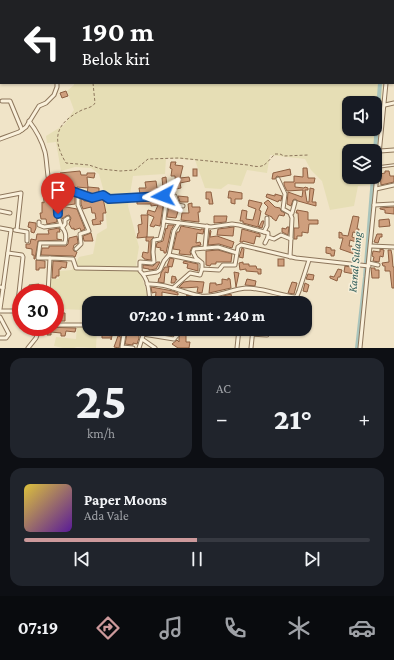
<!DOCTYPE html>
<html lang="id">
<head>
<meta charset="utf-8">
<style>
	:root { --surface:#171b24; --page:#20242c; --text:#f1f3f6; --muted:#9ea1a6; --line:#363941; --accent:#cc999b }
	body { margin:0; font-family:"Crimson Pro",serif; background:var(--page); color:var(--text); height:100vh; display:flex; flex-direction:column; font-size:15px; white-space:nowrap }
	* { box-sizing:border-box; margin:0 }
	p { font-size:13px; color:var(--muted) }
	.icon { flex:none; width:22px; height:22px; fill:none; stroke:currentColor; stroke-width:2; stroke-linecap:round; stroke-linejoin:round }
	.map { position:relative; height:348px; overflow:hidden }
	.panel { display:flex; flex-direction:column; gap:10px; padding:10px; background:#0d0f14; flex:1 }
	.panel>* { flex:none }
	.banner { position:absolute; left:0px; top:0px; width:394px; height:84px; box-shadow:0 1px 3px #0004; background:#202124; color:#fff; overflow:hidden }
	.fabs { position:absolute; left:342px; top:96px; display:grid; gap:8px }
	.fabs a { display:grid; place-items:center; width:40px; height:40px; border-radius:8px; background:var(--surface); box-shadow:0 1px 3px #0004; font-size:20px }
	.speed { position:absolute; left:12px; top:284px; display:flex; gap:8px; font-size:20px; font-weight:700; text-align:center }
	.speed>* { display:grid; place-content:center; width:52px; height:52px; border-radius:50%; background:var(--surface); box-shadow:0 1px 3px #0004; line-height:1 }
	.speed .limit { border:6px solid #d22; background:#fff; color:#111 }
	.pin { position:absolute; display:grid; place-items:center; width:34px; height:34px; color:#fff; margin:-41px -17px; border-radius:50% 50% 50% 0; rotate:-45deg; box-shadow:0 0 4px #0007 }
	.pin .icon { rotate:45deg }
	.me { position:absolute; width:44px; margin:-22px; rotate:266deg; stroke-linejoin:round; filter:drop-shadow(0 0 3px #0008) }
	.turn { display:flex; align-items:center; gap:14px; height:84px; padding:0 16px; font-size:18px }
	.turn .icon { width:52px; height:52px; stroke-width:2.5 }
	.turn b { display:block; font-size:28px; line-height:34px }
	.big { font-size:30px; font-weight:800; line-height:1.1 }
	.panel .widget { flex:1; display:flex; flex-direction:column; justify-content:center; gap:6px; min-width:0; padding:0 14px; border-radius:12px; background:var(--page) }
	.panel .dial { align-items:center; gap:0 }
	.dial b { font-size:52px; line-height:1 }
	.song { display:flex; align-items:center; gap:12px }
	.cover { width:48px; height:48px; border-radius:6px; background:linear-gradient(135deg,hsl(50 70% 55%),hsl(270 70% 35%)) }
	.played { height:4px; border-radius:2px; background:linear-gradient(90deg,var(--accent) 50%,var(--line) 50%) }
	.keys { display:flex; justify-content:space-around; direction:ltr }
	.heat { display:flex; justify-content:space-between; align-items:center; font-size:22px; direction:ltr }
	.panel .tiles { flex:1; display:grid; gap:10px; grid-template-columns:1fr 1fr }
	.widget:last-child { grid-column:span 2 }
	.trip { position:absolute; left:82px; top:296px; width:230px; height:40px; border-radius:12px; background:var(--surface); box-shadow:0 1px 3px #0004; font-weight:800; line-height:40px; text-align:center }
	.dock { display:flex; height:64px; justify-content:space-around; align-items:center; background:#090b0e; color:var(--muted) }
	.dock .icon { width:28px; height:28px }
	.dock .selected { color:var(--accent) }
	.dock b { font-size:18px; color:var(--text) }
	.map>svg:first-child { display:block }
	.farmland { fill:#e6deb5; fill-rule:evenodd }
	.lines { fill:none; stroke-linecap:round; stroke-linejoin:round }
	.canal { stroke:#a9c4bc; stroke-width:4 }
	.building { fill:#cf9f7d; stroke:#8d5f41 }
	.service-casing { stroke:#8d765c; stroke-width:3.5 }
	.minor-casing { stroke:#8d765c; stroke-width:5 }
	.path { stroke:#8d765c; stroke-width:1; stroke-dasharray:3 2; stroke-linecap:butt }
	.service { stroke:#faf1dc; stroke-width:1.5 }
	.minor { stroke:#faf1dc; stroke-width:3 }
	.route-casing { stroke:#114b97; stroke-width:10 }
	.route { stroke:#1a73e8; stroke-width:7 }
	.labels { text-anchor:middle; stroke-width:3; stroke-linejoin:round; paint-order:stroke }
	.water-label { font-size:12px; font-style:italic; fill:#2f5d5a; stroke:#f7eed8 }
</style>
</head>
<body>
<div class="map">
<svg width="394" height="348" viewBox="0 0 394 348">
	<rect width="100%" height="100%" fill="#f0e4c8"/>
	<g class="farmland">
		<polygon points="0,0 394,0 394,82 393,82 393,1 1,1 0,72"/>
		<path d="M74,83h309l-2,26 1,36 -4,39 -20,2 -4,20 -24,4 -8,-29 -11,-11 -6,-11 -35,-4 -3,18 -20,-3 -6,16 -13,-2 -7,5 -16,-1 -10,-28 -29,-2 -1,16 -32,2 -5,30 11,41 -3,18 5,9 7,23 -1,6h-58v26h8l-1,19 -19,-1 -3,1h-11l-9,-2 2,-9 20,2 1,-16 7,1 1,-14 -25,-1v-12h-5v-4h-6v-15l10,1v-8l13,-1 7,-13 14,-3 4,-20 10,-6 -3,-36 -5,-18 -8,-6 -16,-1 -14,4 -5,-29 -9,1 -1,-7 18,-11 10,-15 -7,-19 7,-6zM349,103h26v26h-26zM349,151h26v26h-26z"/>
	</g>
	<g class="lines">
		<g class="canal">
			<polyline points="383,0 383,1"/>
			<polyline points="375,151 380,83"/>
			<polyline points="357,348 365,277 373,177"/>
		</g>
	</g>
	<g class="building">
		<polygon points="66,91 68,96 62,98 60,93"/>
		<polygon points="171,162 176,162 175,165 183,166 180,178 189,177 190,181 180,183 181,188 176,189 175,176 171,176 172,169 170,168"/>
		<polygon points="303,168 307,168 308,178 315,178 314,183 295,183 295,187 304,188 305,187 308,188 308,190 305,190 307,202 309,202 310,188 314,189 312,202 316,202 316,206 298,201 295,199 293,200 291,206 287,204 288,192 302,197 303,190 287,191 284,185 284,182 294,182 294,176 303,177"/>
		<rect x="193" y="169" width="4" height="7"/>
		<polygon points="290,169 291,175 280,177 277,176 275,179 272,179 273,173"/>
		<polygon points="80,171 81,175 87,175 87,173 95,173 94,178 87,177 88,188 77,187 77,190 75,190 61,186 60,173"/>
		<polygon points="385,171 389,171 390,176 394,176 394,182 381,185 380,174 385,173"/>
		<polygon points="53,176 54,179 55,179 57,187 54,187 51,177"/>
		<polygon points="166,177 167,188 174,188 175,193 140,194 139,188 146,188 145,182 156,181 157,188 163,187 162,178"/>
		<polygon points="47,185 49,195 51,195 51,202 55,202 57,222 47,224 46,219 41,219 40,213 42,213 42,202 44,203 43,186"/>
		<polygon points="88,187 99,188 99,193 91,195 87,194"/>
		<polygon points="229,191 242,193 242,199 235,199 235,204 231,203 231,198 228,198"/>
		<polygon points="206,192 211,192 213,204 209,204 209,199 206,199"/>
		<polygon points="62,193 75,196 75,204 61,206 77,209 85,229 81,231 80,228 74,230 74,228 72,229 69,224 71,218 69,215 66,216 62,219 60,195"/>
		<polygon points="267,194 275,196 275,194 282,196 281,201 279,200 278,202 266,197"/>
		<polygon points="178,196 188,197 188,202 180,202"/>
		<polygon points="81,198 84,199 84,201 92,201 103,198 106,213 103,213 103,221 100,221 101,224 93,225 92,220 96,219 95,213 92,213 91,207 83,209 81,204"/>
		<polygon points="161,199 164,199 160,226 155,225 154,227 150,226 154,217 147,214 148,210 155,212 158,205 151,206 151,204 137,204 137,201 151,200 151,201 161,201"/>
		<polygon points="170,199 173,199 176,207 179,208 176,218 167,217"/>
		<polygon points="249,200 262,203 259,210 261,211 258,226 259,227 262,221 264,221 262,228 243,223 243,221 240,221 242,210 247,211 246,219 253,220 256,209 248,206"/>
		<polygon points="268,200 275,207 280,208 281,211 285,213 284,216 279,215 276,221 272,218 272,217 265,214 268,207 264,203"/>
		<polygon points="192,203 192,207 200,207 200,212 198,212 199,222 181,220 182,213 189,213 188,204"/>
		<polygon points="394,207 394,214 385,213 385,210 380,209 380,208"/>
		<polygon points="297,210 308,212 308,220 318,220 318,224 309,224 308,233 302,232 302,236 297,236 297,239 294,239 294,228 299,228 298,213 296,213"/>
		<polygon points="141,215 148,215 147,237 137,238 138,233 139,233 138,225 142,224"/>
		<polygon points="214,216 227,216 226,222 214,223"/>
		<polygon points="353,216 359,217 357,229 359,229 358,233 353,232 352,237 357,239 356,242 350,240 349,246 352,246 351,250 360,251 360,256 340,249 343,238 339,238 339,232 342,233 342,235 348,236"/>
		<polygon points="389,219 390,226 379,227 379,220"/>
		<polygon points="29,222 36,223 36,228 34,233 31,232 31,228 28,227"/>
		<polygon points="168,225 174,225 171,230 166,253 164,253 164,251 160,250 161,248 156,247 157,243 163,241 166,228 167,229"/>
		<polygon points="181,226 201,230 201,229 204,229 203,234 197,233 196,243 200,242 201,245 192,247 190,252 191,255 179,254 180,250 173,249 177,232 179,232"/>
		<polygon points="234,227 233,236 217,235 218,229"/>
		<polygon points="287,227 289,227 288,235 282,232 282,228 286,229"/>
		<polygon points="59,228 60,232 57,232 57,239 62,240 38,241 35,259 34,259 34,255 32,255 32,249 26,248 26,244 30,244 31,239 36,240 37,234 49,234 48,230"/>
		<polygon points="242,229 260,234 260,237 256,236 254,244 243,241 243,242 240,242"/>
		<polygon points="210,230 211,231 210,237 217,236 234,242 232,248 219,244 208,245"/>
		<polygon points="91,233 93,241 84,241 83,236"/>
		<polygon points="377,234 382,234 382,237 380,237 378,243 374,242"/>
		<polygon points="77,236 78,243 74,245 73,249 74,251 77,252 75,257 73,256 41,255 42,248 49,248 49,246 66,246 68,244 69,238"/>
		<polygon points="146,237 154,237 151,240 151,260 144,259 144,258 142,257 143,252 148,253 149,241 146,241"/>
		<polygon points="326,247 331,248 331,250 335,250 334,256 331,256 331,254 326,253"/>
		<polygon points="242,248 244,249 243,258 239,257"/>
		<polygon points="380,249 384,250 383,257 380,256 379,262 373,261 374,257 372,256 373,251 380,252"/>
		<polygon points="218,250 232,254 231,262 216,262 216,264 211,264 210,266 206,265 206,251"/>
		<polygon points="388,250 391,250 392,255 393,267 394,267 394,288 392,288 390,271 385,271 385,266 383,266 382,263 389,262"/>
		<polygon points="170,258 174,259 172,267 167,266"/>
		<rect x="278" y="259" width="6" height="7"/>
		<polygon points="36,260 45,261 45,268 39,268 39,270 36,270"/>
		<polygon points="53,261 67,262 66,268 61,267 61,269 59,269 59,276 56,276 56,278 52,278"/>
		<polygon points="184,261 198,264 198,271 187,268 188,264 183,263"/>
		<polygon points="157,262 160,262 156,269 149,270 149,269 143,268 143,265 153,266"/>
		<polygon points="243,262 243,264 249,264 249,266 256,266 257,269 261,269 261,274 258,274 258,272 246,271 246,269 240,270 239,263"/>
		<polygon points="345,266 356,268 354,274 344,272"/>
		<polygon points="165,267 169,267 168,273 165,272 164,283 158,282 159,278 160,278 161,273"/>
		<polygon points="371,268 375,268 375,270 379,270 379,278 372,278"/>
		<polygon points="338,269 342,270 340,277 338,277 337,281 330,278 330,276 334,277"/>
		<polygon points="234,272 239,273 236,287"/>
		<polygon points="308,274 314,275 313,280 306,279"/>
		<polygon points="172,276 176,277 175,279 177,279 174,283 171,283"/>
		<polygon points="228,278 230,279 231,288 209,293 210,283 216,283 216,285 222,284 222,279 228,280"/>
		<polygon points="247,279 256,281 255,286 245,285"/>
		<polygon points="190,281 204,282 202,293 197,292 198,287 184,288 179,287 184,282"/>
		<polygon points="292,282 297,283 294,294 288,293"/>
		<polygon points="305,283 309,285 307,292 303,291"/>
		<polygon points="39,284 39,286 43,286 43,293 38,293 38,291 36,290 29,290 29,285"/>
		<polygon points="151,287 173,291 178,293 178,295 162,292 162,300 170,299 170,303 155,303 156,292 152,293"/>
		<polygon points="231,294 232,300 224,302 223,296"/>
		<polygon points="186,295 206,299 206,302 196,301 197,300"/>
		<polygon points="283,298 288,299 287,300 294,303 282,303"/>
		<polygon points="60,313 65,313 65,321 55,321 55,316 60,316"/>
		<polygon points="43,327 76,328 75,332 66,331 65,336 61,336 61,333 51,332 51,335 47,335 48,330 43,330"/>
		<polygon points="108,329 129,329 129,332 139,331 139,338 137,344 133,343 133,345 125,344 127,334 126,332"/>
		<polygon points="180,330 191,330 192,334 186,334 186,342 190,342 189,348 178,348 172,344 177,340 179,342 179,337 182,333"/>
		<polygon points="102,332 105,335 112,336 111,340 111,338 102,338"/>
		<polygon points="118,336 121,337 119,348 114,347"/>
	</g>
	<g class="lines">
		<g class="service-casing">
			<polyline id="service" points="378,167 394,165"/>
		</g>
		<g class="minor-casing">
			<g id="minor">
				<polyline points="380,0 380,1"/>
				<polyline points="386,0 386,1"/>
				<polyline points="2,101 10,101 22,130"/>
				<polyline points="385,105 394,103"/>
				<path d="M29,121c7,9 13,20 16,31 3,13 1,29 8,41h4c1,9 0,18 2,26 2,11 9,10 6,24h-25l-2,15h12"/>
				<polyline points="0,139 19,132 26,127 39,106 46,103 54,95 57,87 57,83"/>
				<polyline points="380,151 394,150"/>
				<polyline points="278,179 285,194 283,209 290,213 292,218 290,257"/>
				<polyline points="376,189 394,185"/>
				<polyline points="57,193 61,190 64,190 92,198 103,195 110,199 132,197 175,196 178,205 183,206"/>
				<polyline points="0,197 21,193 17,230"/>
				<polyline points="374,205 393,204"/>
				<polyline points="0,211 10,213"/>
				<polyline points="291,214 292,213 295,202"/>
				<polyline points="164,221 211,227 232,224 239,225 268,233 268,237 274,239 281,235 291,239"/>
				<polyline points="39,222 39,225 44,227 60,225"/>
				<polyline points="0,228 11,230 3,288 0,287"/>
				<polyline points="62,228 65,224 65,220 68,218"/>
				<polyline points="15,230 27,232 27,241"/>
				<polyline points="264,232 267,226 267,218"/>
				<polyline points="265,243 268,237"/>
				<polyline points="371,246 394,247"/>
				<polyline points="205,248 207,226"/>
				<polyline points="76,249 81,244 80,234 89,231 78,205 78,194"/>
				<polyline points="8,253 22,255 23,257 17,311 21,318"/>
				<polyline points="237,253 218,247 194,249 193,252 196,258 202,263 202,269 219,270 223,265 235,265 238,247 241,245 296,258 369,266"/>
				<polyline points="169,255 198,261"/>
				<polyline points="369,263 378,265"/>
				<polyline points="144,274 157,272 160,270 164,261 169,255 174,231 179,223"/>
				<path d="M147,284c20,-1 35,9 54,12 15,2 30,-7 45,-8 17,0 32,7 49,9l2,-1 2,-5 10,-31"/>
				<polyline points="173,288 190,273 200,275 202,269"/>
				<polyline points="48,293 50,258 73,259 76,268 140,269"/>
				<path d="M150,303c-1,-11 -1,-24 -10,-32v-9l12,1 2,-1 -1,-10 1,-12 6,-1 3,-12 4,-31"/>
				<polyline points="0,309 3,288"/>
				<polyline points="0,311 17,311"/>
				<polyline points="0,317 9,334 6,338 0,338"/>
				<polyline points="55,325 89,325"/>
				<polyline points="105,329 106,332 124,334 122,347 133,348"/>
				<polyline points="143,334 174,339 179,333"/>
				<polyline points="252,334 267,335 268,329"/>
				<polyline points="142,339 155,348"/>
				<polyline points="28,348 36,338 40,327"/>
				<polyline points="139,348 145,329"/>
				<polyline points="237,348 239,329"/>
				<polyline points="251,348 253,329"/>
				<polyline points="360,348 386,83"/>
			</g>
		</g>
		<g class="path">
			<polyline points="0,39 1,39"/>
			<path d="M93,83l2,20c-3,5 -9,5 -13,7 -26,13 -31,28 -16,53l23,2 12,4 19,2 15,-1 13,-11 31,-1 69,7c17,4 16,0 27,-11h5l4,2 24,-1"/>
		</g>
		<use href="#service" class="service"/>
		<use href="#minor" class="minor"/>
	</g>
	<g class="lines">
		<g class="route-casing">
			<polyline id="route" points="58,214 57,193 62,190 72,191 92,198 103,195 109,199 163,196"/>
		</g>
		<use href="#route" class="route"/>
	</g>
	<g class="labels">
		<g class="water-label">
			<text transform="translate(355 262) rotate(-85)" y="4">Kanal Sulang</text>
		</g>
	</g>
</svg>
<div class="fabs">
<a><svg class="icon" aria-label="sound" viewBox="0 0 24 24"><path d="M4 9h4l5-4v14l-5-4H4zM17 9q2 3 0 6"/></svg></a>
<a><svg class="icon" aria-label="layers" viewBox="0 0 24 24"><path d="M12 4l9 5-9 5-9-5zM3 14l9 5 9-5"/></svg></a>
</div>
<div class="speed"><div class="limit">30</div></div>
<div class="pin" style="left:58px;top:214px;background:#d93025"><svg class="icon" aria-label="arrive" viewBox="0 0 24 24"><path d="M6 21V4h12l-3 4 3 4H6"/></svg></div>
<svg class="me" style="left:163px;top:196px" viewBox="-20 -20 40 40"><path d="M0-17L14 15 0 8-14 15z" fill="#1a73e8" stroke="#fff" stroke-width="4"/></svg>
<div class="trip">07:20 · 1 mnt · 240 m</div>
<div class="banner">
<div class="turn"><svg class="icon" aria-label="left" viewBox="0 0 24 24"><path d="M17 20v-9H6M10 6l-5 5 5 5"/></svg><div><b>190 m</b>Belok kiri</div></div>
</div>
</div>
<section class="panel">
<div class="tiles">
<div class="widget dial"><b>25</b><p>km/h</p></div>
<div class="widget"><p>AC</p>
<div class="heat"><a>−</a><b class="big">21°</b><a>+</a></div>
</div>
<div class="widget">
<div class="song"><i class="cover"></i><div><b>Paper Moons</b><p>Ada Vale</p></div></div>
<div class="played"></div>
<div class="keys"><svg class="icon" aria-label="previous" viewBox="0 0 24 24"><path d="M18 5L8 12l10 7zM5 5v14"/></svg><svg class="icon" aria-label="pause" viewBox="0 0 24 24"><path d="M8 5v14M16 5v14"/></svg><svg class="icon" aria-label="next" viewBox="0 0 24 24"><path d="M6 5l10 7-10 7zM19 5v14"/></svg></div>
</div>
</div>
</section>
<nav class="dock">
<b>07:19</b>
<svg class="icon selected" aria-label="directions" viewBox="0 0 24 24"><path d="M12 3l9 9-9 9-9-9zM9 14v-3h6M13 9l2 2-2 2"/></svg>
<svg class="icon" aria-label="music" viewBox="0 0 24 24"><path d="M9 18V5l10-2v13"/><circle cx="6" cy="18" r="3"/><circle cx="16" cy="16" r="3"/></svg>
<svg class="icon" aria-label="phone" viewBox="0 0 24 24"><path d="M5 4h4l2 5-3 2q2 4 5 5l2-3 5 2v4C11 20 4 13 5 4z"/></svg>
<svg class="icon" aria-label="climate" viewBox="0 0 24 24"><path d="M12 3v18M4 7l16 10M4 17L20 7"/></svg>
<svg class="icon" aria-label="car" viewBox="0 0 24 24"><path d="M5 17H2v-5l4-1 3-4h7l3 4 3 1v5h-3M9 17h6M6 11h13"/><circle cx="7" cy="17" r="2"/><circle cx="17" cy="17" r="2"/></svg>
</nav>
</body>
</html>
